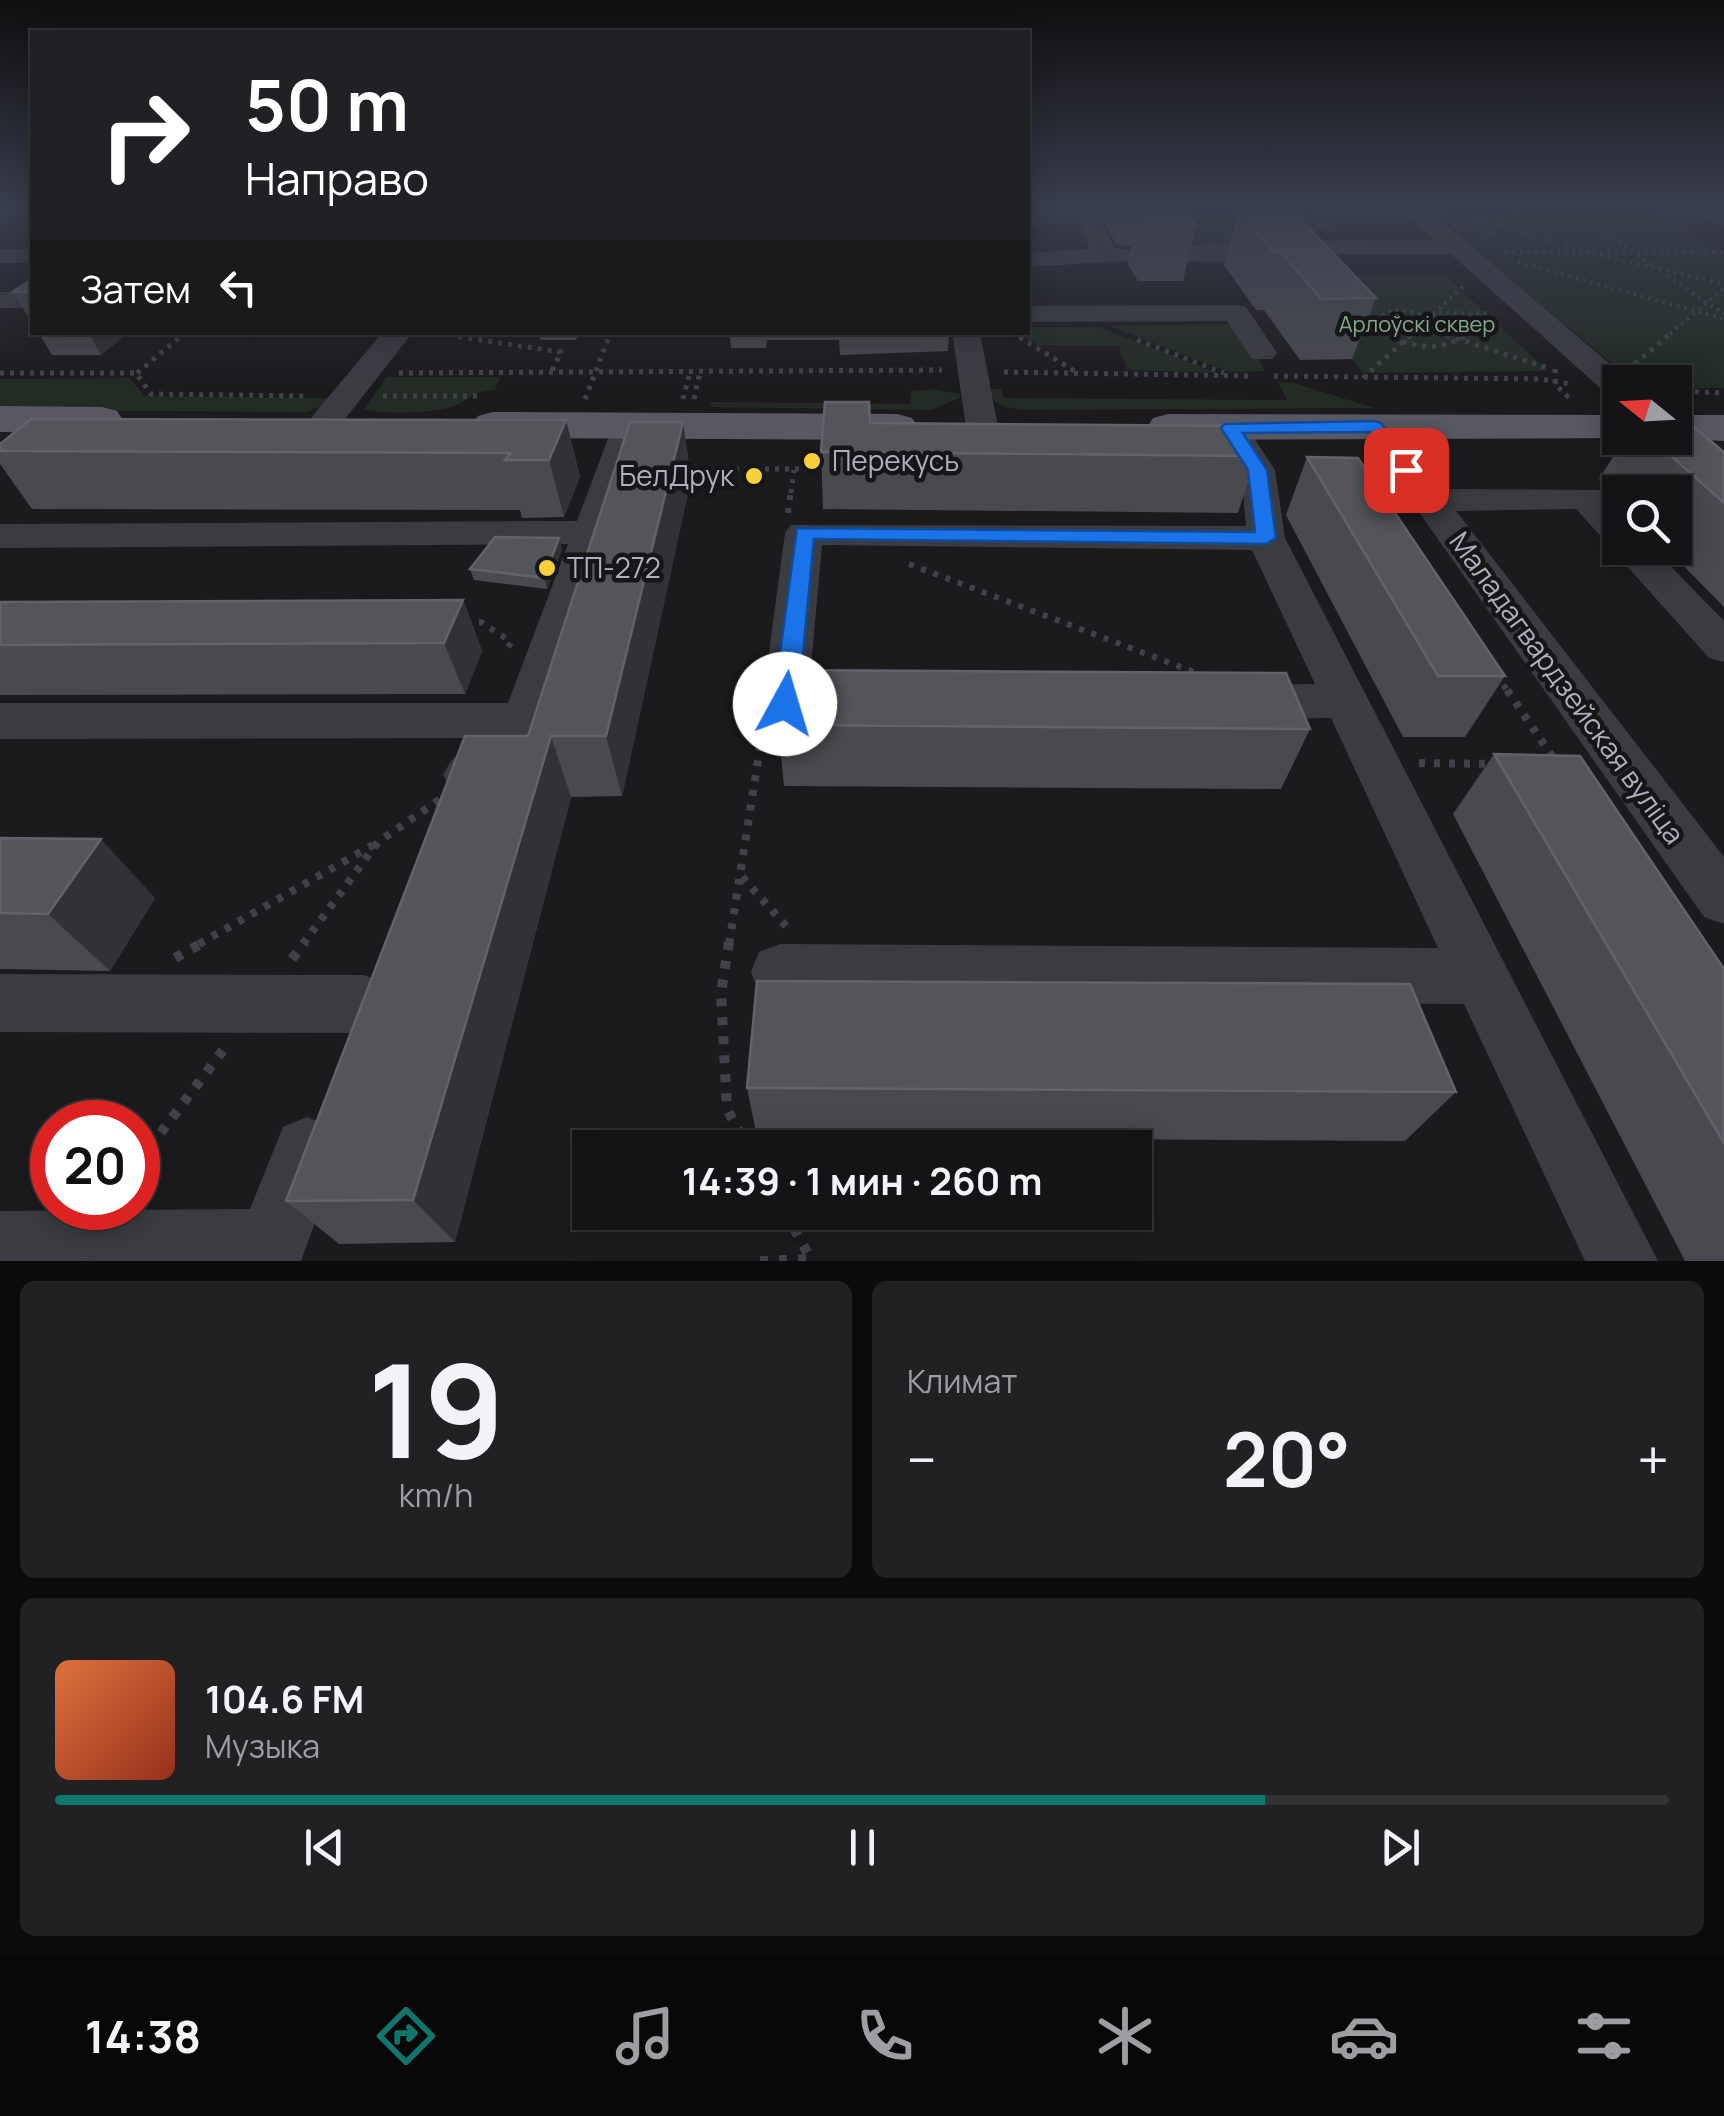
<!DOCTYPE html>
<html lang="ru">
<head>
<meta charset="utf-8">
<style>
	:root { --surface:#141416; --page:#212123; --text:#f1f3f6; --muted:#9d9ea1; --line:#333335; --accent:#0f766e }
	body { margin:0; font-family:Manrope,sans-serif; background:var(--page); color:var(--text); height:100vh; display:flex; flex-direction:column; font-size:38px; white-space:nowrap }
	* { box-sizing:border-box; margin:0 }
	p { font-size:32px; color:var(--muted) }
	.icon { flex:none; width:55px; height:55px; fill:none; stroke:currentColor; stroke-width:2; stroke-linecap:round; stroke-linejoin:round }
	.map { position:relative; height:1261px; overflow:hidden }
	.panel { display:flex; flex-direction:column; gap:20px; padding:20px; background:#0b0b0c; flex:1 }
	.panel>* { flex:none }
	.top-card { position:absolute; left:30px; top:30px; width:1000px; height:305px; border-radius:0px; box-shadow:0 5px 25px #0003,0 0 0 2px var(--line); background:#202124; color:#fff; overflow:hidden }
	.needle { width:65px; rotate:288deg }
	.controls { position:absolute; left:1602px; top:365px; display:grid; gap:20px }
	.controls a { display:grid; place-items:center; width:90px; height:90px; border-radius:0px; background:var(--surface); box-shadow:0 5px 25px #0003,0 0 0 2px var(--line); font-size:50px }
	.speed { position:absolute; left:30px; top:1100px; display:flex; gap:20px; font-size:50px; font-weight:700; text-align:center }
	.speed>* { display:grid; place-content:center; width:130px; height:130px; border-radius:50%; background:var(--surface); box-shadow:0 5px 25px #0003,0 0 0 2px var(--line); line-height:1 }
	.speed .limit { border:15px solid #d22; background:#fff; color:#111 }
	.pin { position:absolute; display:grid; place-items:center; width:85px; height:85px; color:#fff; margin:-42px; border-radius:20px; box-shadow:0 5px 15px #0006 }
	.me { position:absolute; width:110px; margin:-55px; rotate:6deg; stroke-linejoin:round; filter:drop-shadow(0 0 8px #0008) }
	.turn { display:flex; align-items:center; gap:35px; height:210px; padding:0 50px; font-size:45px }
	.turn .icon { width:130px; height:130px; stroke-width:2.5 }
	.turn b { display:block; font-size:70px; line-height:85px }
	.then { display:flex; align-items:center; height:95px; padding:0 50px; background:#0003; gap:20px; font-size:38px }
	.big { font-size:75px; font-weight:700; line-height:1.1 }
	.panel .widget { flex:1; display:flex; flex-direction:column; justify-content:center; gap:15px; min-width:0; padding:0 35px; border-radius:15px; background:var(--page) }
	.panel .dial { align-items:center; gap:0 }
	.dial b { font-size:130px; line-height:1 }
	.song { display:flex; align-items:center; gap:30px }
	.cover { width:120px; height:120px; border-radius:15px; background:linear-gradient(135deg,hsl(20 70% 55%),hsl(10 70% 35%)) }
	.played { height:10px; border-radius:5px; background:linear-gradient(90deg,var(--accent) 75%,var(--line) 75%) }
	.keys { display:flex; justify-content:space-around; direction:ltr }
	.heat { display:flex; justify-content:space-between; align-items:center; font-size:55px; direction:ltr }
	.panel .tiles { flex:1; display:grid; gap:20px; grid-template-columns:1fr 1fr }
	.widget:last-child { grid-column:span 2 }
	.trip { position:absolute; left:572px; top:1130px; width:580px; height:100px; border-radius:0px; background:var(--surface); box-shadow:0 5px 25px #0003,0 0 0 2px var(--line); font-weight:700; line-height:100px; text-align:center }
	.tabs { display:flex; height:160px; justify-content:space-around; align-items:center; background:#080809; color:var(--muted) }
	.tabs .icon { width:70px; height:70px }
	.tabs .selected { color:var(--accent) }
	.tabs b { font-size:45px; color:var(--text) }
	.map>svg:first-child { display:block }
	.green { fill:#222b24 }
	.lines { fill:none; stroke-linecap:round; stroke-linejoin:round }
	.path-far4 { stroke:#414249; stroke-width:4; stroke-dasharray:2.5 5; stroke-linecap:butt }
	.path-far3 { stroke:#414249; stroke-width:5; stroke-dasharray:4 6; stroke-linecap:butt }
	.path-far2 { stroke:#414249; stroke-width:6; stroke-dasharray:5 8; stroke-linecap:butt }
	.path-far1 { stroke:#414249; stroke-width:8; stroke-dasharray:6 9; stroke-linecap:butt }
	.path { stroke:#414249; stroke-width:10; stroke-dasharray:8 11; stroke-linecap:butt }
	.minor { fill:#3b3c42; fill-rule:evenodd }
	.major { fill:#575861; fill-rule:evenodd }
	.wall { fill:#494a4f }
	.shaded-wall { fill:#323236 }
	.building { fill:#54555b; stroke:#62636a; stroke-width:2.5 }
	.route { fill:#1a73e8; stroke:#114b97; stroke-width:2.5 }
	.poi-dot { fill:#f7d039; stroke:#161518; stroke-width:4 }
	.labels { text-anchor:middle; stroke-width:9; stroke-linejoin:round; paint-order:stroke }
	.far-park-label { font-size:22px; fill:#84a88b; stroke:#161518 }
	.poi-label { font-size:28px; fill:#adb0bd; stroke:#161518; text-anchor:start }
	.street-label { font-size:28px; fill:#adb0bd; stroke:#161518 }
</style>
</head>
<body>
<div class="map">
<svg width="1724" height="1261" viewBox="0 0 1724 1261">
	<rect width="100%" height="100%" fill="#1b1a1d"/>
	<g class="green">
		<polygon points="1151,208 1273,208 1352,231 1250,231 1233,247 1179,247"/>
		<polygon points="1436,208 1651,208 1724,252 1724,388 1675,388 1661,375 1626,375 1463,240"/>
		<polygon points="1444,275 1548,371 1363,373 1287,280 1292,276"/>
		<polygon points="1240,324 1265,371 1229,372 1110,326"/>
		<polygon points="1028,327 1098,327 1217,373 1127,370 1119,346 1038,345 1018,333 1028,332"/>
		<path d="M387,377h113l-5,13c-25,3 -18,4 -36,14 -18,10 -76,11 -95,5z"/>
		<polygon points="129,378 145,396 338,398 308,412 0,410 0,379"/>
		<path d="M1278,382l16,1 81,25 -347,2c-17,-1 -35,-3 -41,-21h14l3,9 283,2z"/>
		<polygon points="934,389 960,394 959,398 932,410 710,407 711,402 911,404 911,391"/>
	</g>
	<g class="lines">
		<g class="path-far4">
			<polyline points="1283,208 1331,222"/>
			<polyline points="1569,208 1657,268"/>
			<polyline points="1464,215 1591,253 1724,284"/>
			<polyline points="1028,230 1062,213"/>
			<polyline points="31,231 26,228 32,225"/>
			<polyline points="1486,240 1514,208"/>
			<polyline points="1505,252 1583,253"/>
			<polyline points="1600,253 1724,252"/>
			<polyline points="1518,262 1724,319"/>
			<polyline points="1667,276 1724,314"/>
			<polyline points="1439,313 1492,313"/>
			<polyline points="1419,326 1445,334"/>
			<polyline points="1011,332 1015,334"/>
			<polyline points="183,334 186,332"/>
			<polyline points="1389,334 1374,321 1393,309 1444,317 1462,334"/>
			<polyline points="1411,334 1464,286"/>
			<polyline points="1670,334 1724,288"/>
		</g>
		<g class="path-far3">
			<polyline points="455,332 453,336 561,352 551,373"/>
			<polyline points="1011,332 1076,372"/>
			<path d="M1385,332c23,16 53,20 78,5l-2,-5"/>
			<polyline points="1437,332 1551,369"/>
			<polyline points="1137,340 1224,373"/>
			<polyline points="1635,364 1672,332"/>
			<polyline points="1555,369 1555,384 1570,399"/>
			<polyline points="1004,372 1251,376"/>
			<polyline points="0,373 136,373 151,394 308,396"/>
			<polyline points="137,373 186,332"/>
			<polyline points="399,373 942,370"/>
			<polyline points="1274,376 1540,379 1570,384"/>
			<polyline points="1363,378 1414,332"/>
			<polyline points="1675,391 1724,393"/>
			<polyline points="383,396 481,396"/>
			<polyline points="585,399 611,332"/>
			<polyline points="683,399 690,372"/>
			<polyline points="694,399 700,372"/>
			<polyline points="685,469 828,469"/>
			<polyline points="791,493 794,470"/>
		</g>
		<g class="path-far2">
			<polyline points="788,513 791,490"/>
			<polyline points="909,564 1202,675"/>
			<polyline points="466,622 481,622 511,642 508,648"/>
			<polyline points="1496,674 1508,692"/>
		</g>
		<g class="path-far1">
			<polyline points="1507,690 1554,759"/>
			<polyline points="1419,763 1496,764"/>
			<polyline points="742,877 787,927"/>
			<polyline points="199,944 373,845"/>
			<polyline points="303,944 378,842 442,798"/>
			<polyline points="729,944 763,729"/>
		</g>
		<g class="path">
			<polyline points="729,942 721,993 727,1109 748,1148"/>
			<polyline points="175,958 204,942"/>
			<polyline points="292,959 305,942"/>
			<polyline points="138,1163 224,1049"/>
			<polyline points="785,1212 812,1261"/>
			<polyline points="760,1261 811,1259"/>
		</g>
		<g class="minor">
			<polygon points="0,208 13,208 0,216"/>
			<polygon points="1077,208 1095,208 1114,248 1137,250 1140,255 1137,260 1028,267 1028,253 1090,249 1075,212"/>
			<path d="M1402,208h25l204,174h-11v16l-11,-2 -158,-142h-180l-33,7 -70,1 -12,-7c14,-16 242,-15 279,-15z"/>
			<polygon points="1692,208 1724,211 1724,227"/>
			<rect x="0" y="249" width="32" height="14"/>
			<rect x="0" y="292" width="32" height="16"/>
			<polygon points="1236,305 1246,307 1277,353 1272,359 1252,359 1227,321 1028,322 1028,306"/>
			<polygon points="383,332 413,332 338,428 314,428 310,421 314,414"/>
			<polygon points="952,332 980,332 998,427 994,434 970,434 966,427"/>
			<polygon points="1230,417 1242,420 1275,470 1285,538 1658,1261 1585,1261 1464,1004 780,1000 759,992 751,972 759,952 780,944 1438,948 1331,718 1243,719 1227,714 1220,702 1227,690 1243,685 1315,684 1252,550 822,545 809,688 823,692 830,704 823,716 807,721 769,716 762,704 785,533 791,525 1246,526 1241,470 1214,427 1218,420"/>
			<polygon points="1375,417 1387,420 1440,489 1599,490 1620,513 1620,548 1653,548 1724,621 1724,662 1709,658 1618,556 1615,545 1607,543 1576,509 1456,511 1724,857 1724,924 1704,917 1359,427 1363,420"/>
			<polygon points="628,418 640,421 644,428 548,720 485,789 468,795 451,789 443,775 451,761 476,738 0,739 0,703 508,703 568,544 0,548 0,524 577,521 612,428 616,421"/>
			<polygon points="0,974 364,975 385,983 394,1004 385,1025 364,1033 0,1032"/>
			<polygon points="307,1117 331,1127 341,1151 301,1261 0,1261 0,1211 250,1209 283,1127"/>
		</g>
		<g class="major">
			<polygon points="0,406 102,407 117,411 123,420 117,429 102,433 0,432"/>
			<polygon points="493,412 897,414 912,418 918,427 912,436 897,440 493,438 478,434 472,425 478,416"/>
			<polygon points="1168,414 1620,415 1620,438 1633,438 1168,440 1153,436 1147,427 1153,418"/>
			<polygon points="1675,415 1724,415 1724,441 1662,438 1675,438"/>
		</g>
	</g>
	<g class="wall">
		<polygon points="1098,208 1179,208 1196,225 1183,281 1138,281 1128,264 1131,246 1116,244"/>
		<polygon points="1239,209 1376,298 1352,359 1300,360 1264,310 1256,310 1224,265"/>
		<polygon points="32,279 32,323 13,292"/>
		<polygon points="38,332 129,332 101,355 52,355"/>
		<polygon points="501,332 607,332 606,335 578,335 576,340 540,340 539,335"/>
		<polygon points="726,332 949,332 948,351 840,355 839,340 767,340 766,348 731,348 730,337 726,337"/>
		<polygon points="566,420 580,477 564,517 522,518 520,510 32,509 0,464 0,444"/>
		<polygon points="683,422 691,479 622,796 571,797 455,1242 339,1244 286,1201 528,736"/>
		<polygon points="870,423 1256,456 1238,513 823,509 821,452"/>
		<polygon points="1625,438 1675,438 1724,452 1724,607 1666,548 1675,548 1675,492 1620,492 1620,501 1599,479"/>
		<polygon points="1307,457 1505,676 1465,737 1403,737 1286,515"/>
		<polygon points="562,549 547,589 474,580 470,569"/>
		<polygon points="463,600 482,651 465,694 0,695 0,602"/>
		<polygon points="778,725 1310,729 1281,789 784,786"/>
		<polygon points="1494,754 1724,969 1724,1261 1685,1261 1453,814"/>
		<polygon points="0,838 155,898 110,971 0,969"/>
		<polygon points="747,1088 1456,1092 1405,1141 757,1137"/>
	</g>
	<g class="shaded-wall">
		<polygon points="88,332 129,332 101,355"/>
		<polygon points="566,420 580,477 564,517 549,460"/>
		<polygon points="683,422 691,479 622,796 606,736"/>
		<polygon points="559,538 562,549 547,589 544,578"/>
		<polygon points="463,600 482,651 465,694 444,643"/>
		<polygon points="551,736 571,797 455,1242 413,1200"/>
		<polygon points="101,839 155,898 110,971 48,914"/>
	</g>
	<g class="building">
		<polygon points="1149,208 1179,208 1186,211 1196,225 1149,225 1138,210"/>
		<polygon points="1254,208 1290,208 1376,298 1321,299 1281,252 1273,252 1239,209"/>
		<polygon points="32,279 32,292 13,292"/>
		<polygon points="825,402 869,402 870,423 1241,426 1256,456 821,452"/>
		<polygon points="31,419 566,420 549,460 505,460 511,453 0,451 0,444"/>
		<polygon points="630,422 683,422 606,736 551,736 413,1200 286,1201 465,736 528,736"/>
		<polygon points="1675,423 1689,423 1724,452 1724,503 1651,438 1675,438"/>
		<polygon points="1307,457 1358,458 1505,676 1438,676"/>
		<polygon points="495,537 559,538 544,578 470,569"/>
		<polygon points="463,600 444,643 0,645 0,602"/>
		<polygon points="784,670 1286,673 1310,729 778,725"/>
		<polygon points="1494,754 1580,756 1724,969 1724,1143"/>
		<polygon points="0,838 101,839 48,914 0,913"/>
		<polygon points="757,981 1410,984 1456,1092 747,1088"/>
	</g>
	<linearGradient id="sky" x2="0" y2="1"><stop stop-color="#0f0e10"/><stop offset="0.54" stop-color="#393e4c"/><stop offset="1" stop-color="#393e4c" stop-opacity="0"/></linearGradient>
	<rect width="1724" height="385" fill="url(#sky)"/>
	<polygon class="route" points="1375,421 1381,423 1413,466 1413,473 1400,473 1370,432 1243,433 1267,470 1276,538 1266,544 814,539 798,704 785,713 773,704 797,528 1255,532 1248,470 1221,428 1224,424"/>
	<g class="poi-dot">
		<circle cx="812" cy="461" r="10"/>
		<circle cx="754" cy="476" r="10"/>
		<circle cx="547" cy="568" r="10"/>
	</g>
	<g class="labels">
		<g class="far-park-label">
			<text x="1417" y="332">Арлоўскі сквер</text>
		</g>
		<g class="poi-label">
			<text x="832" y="471">Перекусь</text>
			<text x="734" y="486" text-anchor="end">БелДрук</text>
			<text x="567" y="578">ТП-272</text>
		</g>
		<g class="street-label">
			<text transform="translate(1567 688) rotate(54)" y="10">Маладагвардзейская вуліца</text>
		</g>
	</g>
</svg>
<div class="controls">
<a><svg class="needle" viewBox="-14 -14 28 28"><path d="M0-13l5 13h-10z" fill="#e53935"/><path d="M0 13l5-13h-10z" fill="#9d9ea1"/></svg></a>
<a><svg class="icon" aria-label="search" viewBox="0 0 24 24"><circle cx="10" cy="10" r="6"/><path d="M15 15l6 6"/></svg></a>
</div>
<div class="speed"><div class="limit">20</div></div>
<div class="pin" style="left:1406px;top:470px;background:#d93025"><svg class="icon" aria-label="arrive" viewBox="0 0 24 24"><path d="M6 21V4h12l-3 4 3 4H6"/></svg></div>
<svg class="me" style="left:785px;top:704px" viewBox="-20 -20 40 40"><circle r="19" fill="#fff"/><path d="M0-13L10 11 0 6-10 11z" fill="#1a73e8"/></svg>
<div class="trip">14:39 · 1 мин · 260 m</div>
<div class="top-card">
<div class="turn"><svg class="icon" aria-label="right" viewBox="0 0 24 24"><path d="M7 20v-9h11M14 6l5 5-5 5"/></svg><div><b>50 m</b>Направо</div></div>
<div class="then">Затем<svg class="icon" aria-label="left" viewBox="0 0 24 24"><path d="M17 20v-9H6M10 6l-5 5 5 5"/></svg></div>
</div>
</div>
<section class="panel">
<div class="tiles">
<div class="widget dial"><b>19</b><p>km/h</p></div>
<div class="widget"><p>Климат</p>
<div class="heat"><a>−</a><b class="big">20°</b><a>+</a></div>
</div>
<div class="widget">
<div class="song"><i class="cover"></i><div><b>104.6 FM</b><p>Музыка</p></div></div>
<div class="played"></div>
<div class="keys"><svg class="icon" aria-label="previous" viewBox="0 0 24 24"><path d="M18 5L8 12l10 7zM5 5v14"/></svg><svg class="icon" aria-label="pause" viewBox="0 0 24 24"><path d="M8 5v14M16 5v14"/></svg><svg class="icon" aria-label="next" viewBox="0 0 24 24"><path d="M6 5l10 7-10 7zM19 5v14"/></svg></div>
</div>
</div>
</section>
<nav class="tabs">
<b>14:38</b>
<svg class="icon selected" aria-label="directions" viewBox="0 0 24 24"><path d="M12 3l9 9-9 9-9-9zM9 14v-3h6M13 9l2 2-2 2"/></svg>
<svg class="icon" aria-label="music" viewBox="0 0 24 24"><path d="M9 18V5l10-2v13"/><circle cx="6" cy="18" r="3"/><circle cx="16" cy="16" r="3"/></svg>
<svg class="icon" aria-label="phone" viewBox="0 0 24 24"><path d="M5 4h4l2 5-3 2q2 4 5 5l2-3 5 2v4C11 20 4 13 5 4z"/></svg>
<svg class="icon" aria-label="climate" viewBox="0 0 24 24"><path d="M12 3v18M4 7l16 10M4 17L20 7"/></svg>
<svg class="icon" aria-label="car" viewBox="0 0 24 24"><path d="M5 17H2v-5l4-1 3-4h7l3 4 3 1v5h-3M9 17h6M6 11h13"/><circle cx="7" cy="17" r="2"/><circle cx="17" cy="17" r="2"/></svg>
<svg class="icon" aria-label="filters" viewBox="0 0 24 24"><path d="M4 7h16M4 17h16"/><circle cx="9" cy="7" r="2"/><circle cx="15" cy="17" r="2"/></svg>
</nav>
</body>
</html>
